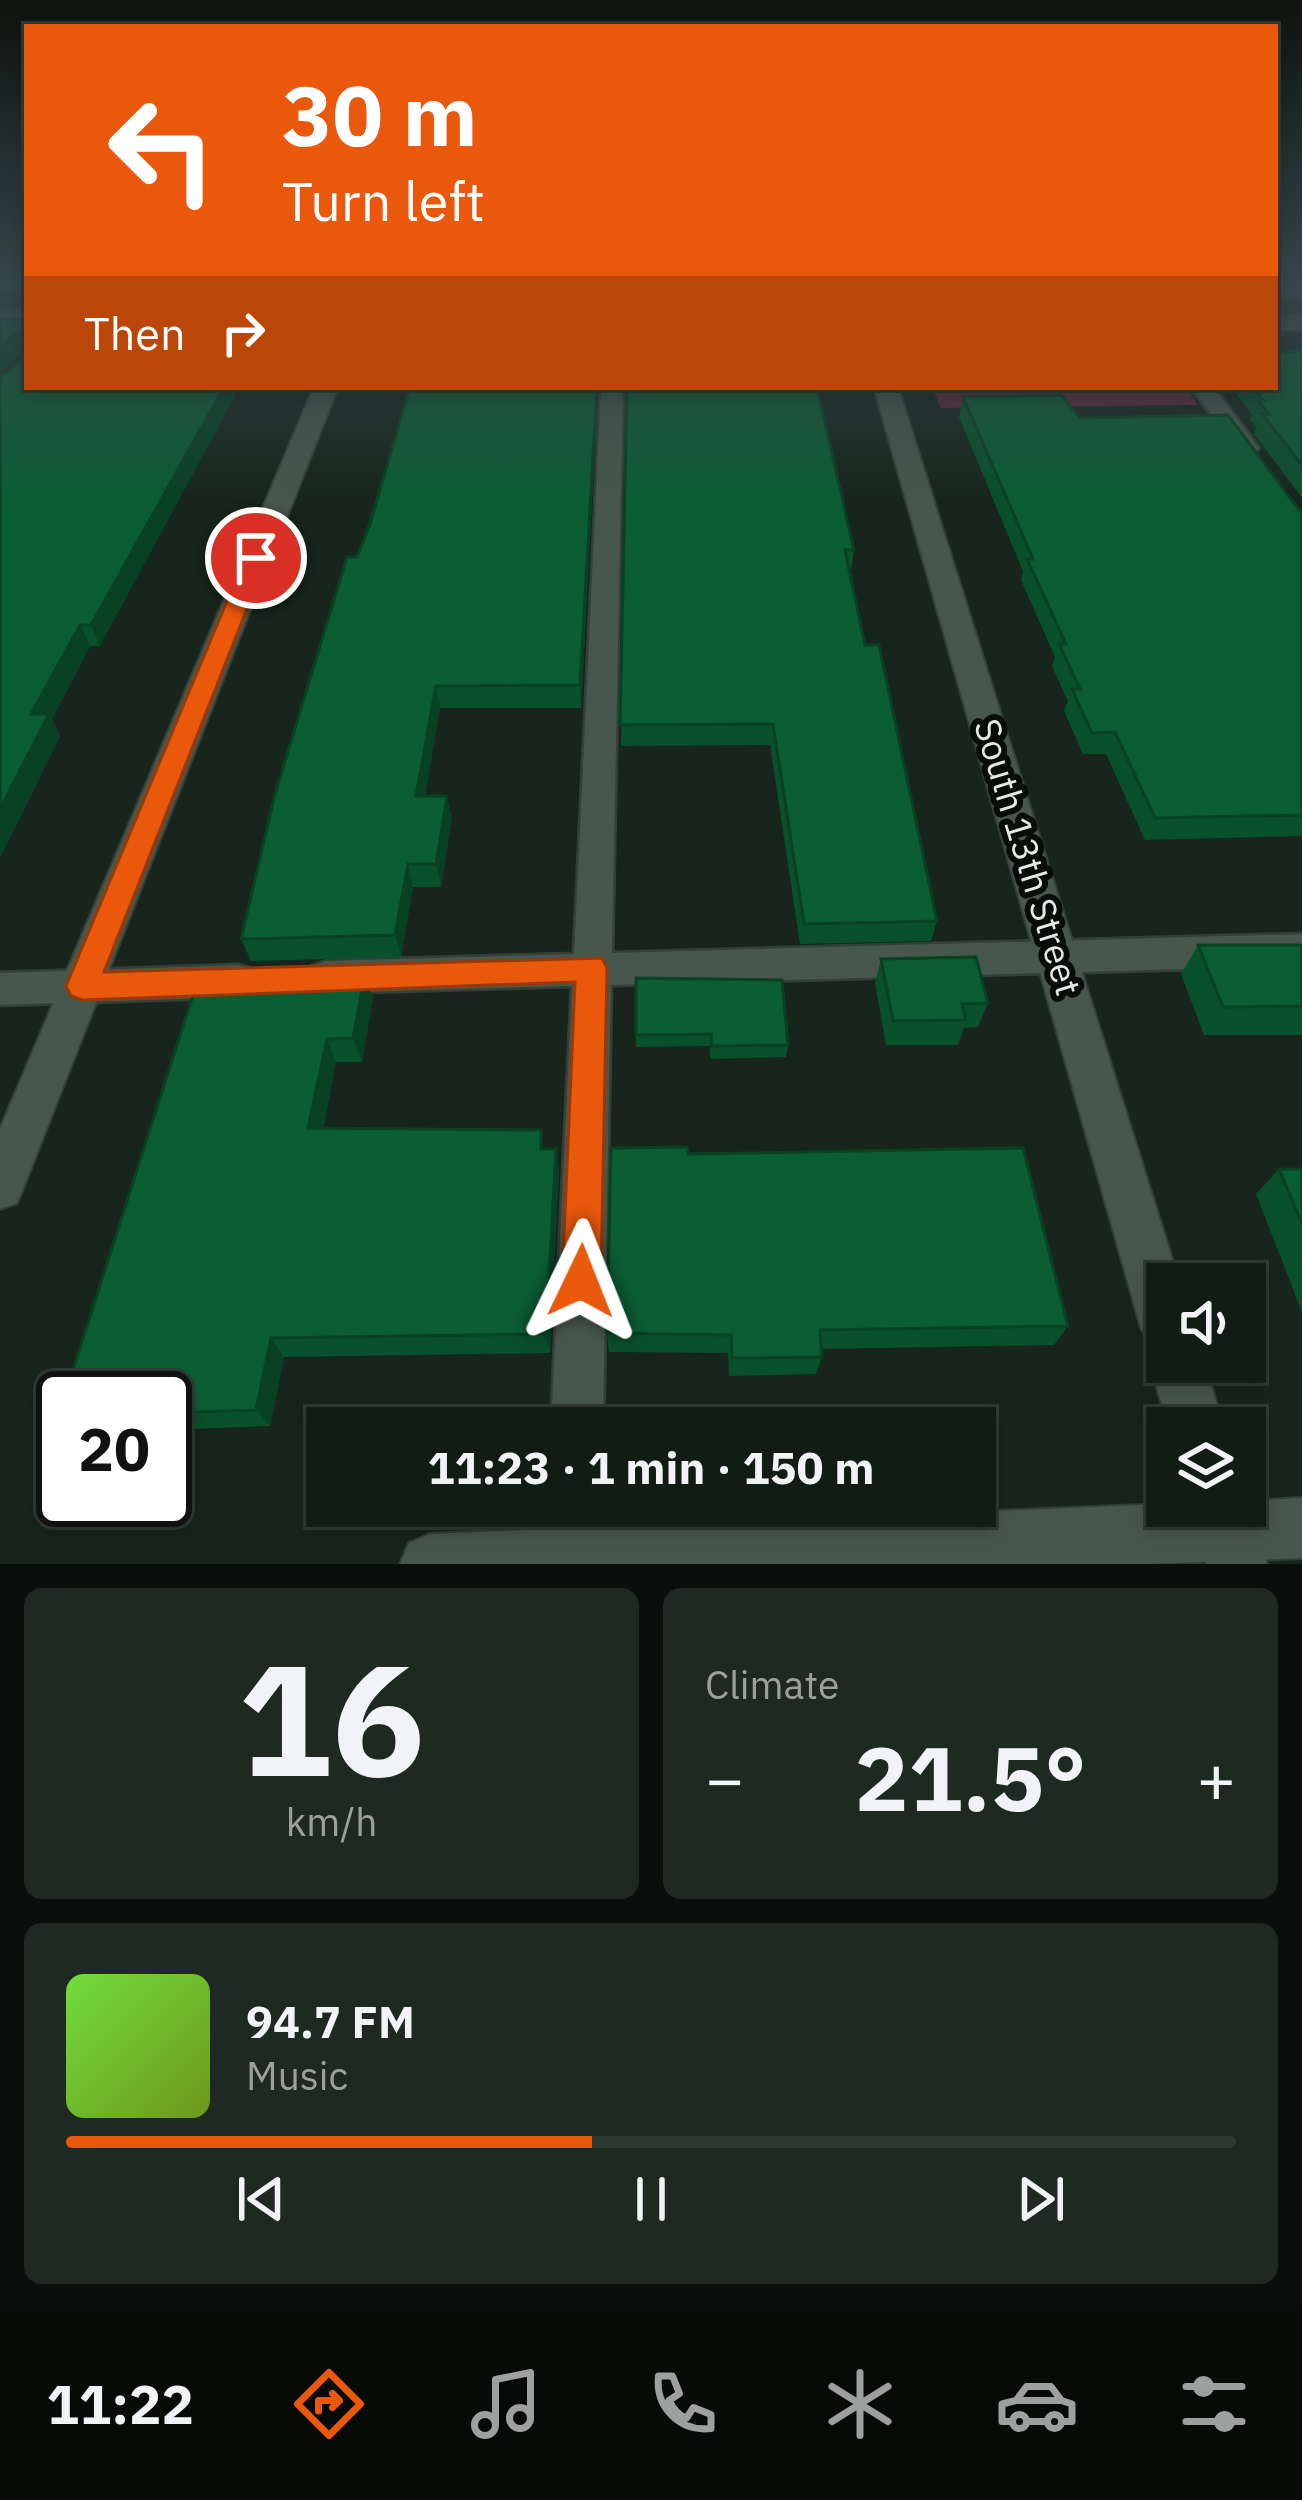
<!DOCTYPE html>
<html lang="en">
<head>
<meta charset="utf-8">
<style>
	:root { --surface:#111c15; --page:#1e2922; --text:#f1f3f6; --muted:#9ca1a0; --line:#303a34; --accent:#ea580c }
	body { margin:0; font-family:"IBM Plex Sans",sans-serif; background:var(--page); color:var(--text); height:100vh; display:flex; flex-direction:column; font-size:45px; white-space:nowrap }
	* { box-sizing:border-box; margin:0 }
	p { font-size:39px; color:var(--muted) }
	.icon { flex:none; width:66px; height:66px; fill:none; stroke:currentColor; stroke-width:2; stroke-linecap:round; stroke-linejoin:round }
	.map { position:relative; height:1564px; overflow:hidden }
	.drawer { display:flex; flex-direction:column; gap:24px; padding:24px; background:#090f0c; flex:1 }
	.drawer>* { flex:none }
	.hud { position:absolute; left:24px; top:24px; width:1254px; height:366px; border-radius:0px; box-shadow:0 6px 18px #0003,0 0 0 3px var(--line); background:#ea580c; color:#fff; overflow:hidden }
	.controls { position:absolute; left:1146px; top:1263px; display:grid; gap:24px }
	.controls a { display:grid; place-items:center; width:120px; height:120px; border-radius:0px; background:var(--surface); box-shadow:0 6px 18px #0003,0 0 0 3px var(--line); font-size:60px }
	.speed { position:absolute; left:36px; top:1371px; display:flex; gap:24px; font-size:60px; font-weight:700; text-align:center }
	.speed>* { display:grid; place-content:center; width:156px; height:156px; border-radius:50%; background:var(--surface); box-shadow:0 6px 18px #0003,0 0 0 3px var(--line); line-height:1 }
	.speed .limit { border:6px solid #111; border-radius:18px; background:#fff; color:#111 }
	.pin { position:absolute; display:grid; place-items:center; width:102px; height:102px; color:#fff; margin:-51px; border:6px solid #fff; border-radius:50%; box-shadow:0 3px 12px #0007 }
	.me { position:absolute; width:132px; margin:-66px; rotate:2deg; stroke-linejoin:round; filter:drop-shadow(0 0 9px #0008) }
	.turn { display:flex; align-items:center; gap:42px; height:252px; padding:0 60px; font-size:54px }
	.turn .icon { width:156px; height:156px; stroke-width:2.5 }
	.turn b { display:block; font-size:84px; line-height:102px }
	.then { display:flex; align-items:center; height:114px; padding:0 60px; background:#0003; gap:24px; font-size:45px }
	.big { font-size:90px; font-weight:700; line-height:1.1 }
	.drawer .card { flex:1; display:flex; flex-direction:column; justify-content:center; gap:18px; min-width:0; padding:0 42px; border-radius:18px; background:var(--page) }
	.drawer .dial { align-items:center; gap:0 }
	.dial b { font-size:156px; line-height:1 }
	.song { display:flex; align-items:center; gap:36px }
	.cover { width:144px; height:144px; border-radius:18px; background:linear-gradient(135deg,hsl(100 70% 55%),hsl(80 70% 35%)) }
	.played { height:12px; border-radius:6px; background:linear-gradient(90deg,var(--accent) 45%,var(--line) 45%) }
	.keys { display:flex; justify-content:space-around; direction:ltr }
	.heat { display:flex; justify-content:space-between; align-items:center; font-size:66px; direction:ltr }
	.drawer .tiles { flex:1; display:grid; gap:24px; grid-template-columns:1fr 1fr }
	.card:last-child { grid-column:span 2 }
	.trip { position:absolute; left:306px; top:1407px; width:690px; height:120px; border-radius:0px; background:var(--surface); box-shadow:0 6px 18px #0003,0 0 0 3px var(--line); font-weight:700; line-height:120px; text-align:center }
	.dock { display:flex; height:192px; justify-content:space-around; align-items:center; background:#070b08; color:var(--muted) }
	.dock .icon { width:84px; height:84px }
	.dock .on { color:var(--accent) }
	.dock b { font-size:54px; color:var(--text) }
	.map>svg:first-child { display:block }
	.green { fill:#5f2b3a }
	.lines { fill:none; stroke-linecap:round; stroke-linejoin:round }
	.lane-casing { stroke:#343f37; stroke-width:5 }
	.street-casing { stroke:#343f37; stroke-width:4 }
	.secondary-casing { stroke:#343f37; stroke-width:4 }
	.path { stroke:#758179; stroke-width:4.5; stroke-dasharray:6 6; stroke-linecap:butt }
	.lane { fill:#48574c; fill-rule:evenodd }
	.street { fill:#48574c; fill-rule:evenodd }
	.secondary { fill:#48574c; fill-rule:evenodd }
	.wall { fill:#09502d }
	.shaded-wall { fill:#084124 }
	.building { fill:#0b5d34; stroke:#084124; stroke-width:3 }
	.route { fill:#ea580c; stroke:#983908; stroke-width:3 }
	.labels { text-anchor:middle; stroke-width:12; stroke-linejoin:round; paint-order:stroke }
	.street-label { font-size:36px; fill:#e2ebe4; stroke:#070d08 }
</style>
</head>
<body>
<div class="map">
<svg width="1302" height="1564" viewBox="0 0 1302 1564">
	<rect width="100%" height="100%" fill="#17251c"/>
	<polygon class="green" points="932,387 1186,387 1198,405 941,408"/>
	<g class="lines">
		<g class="lane-casing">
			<g id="lane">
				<polygon points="601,387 623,387 612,953 1302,934 1302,966 611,985 603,1428 551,1428 572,986 326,993 312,988 307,977 312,966 326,961 574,954"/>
				<polygon points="1191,387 1213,387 1259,448 1255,453 1239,453"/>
				<polygon points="238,965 252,969 257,981 252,993 238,997 0,1005 0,973"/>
				<polygon points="549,1506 603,1506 600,1564 550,1564"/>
			</g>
		</g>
		<g class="street-casing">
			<g id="street">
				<polygon points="314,387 338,387 24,1186 17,1203 0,1209 0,1129"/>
				<polygon points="1302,1498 1302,1558 1148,1564 400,1564 409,1543 430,1534 1167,1504 1245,1506 1245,1501"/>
			</g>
		</g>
		<g class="secondary-casing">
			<g id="secondary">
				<polygon points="0,283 27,283 27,290 0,291"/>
				<rect x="1275" y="285" width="27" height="12"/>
				<rect x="0" y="309" width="27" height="12"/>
				<rect x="1275" y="316" width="27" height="14"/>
				<polygon points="874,387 898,387 1180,1284 1167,1284 1167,1362 1204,1362 1224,1428 1168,1428 1150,1362 1155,1350 1141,1328"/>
				<polygon points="1245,1498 1267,1564 1207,1564 1190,1506 1245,1506"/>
			</g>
		</g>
		<polyline class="path" points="928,388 955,387"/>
		<use href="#lane" class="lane"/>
		<use href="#street" class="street"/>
		<use href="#secondary" class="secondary"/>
	</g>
	<g class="wall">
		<polygon points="0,319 27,319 100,646 90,646 52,719 60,736 0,858 22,353"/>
		<polygon points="1302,351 1302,498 1254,434 1256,428 1250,420 1252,415 1231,387 1275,387"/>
		<polygon points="410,387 598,387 581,708 440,708 425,796 452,818 441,887 413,887 401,957 251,961 241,939"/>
		<polygon points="627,387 854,550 851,571 849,571 865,645 937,921 931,941 800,944 770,745 621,746"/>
		<polygon points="963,397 1080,418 1302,511 1302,836 1145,840 1106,754 1083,754 1064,711 1068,701 1052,666 1055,657 1021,580 1023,571 959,417"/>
		<polygon points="1198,945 1302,945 1302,1035 1204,1035 1181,974"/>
		<polygon points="881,959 988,1003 978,1027 964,1028 958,1045 886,1045 875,983"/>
		<polygon points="636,978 788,1045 786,1057 710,1059 710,1046 636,1047"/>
		<polygon points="198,979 373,998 362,1062 336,1062 323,1129 544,1149 559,1171 550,1353 284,1357 270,1426 165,1430 165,1398"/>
		<polygon points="688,1154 1068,1326 1054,1345 822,1349 822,1357 816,1374 729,1376 728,1353 609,1352 607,1333"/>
		<polygon points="1279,1169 1302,1169 1302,1312 1256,1194"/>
	</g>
	<g class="shaded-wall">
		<polygon points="16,332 24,352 0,374 0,347"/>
		<polygon points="224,387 240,387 100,646 91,625"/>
		<polygon points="597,387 598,387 581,708 580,685"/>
		<polygon points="80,625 90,646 52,719 60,736 0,858 0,809 31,714"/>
		<polygon points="436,686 440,708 421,818 416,796"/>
		<polygon points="447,796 452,818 441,887 436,864"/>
		<polygon points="408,864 413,887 401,957 395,935"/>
		<polygon points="365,974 373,998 362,1062 353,1038"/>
		<polygon points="327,1039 336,1062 319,1151 308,1128"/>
		<polygon points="556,1149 559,1171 550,1353 546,1334"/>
		<polygon points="271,1338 284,1357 270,1426 256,1410"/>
	</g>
	<g class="building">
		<polygon points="0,319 27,319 27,387 224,387 91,625 80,625 31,714 49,714 0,809 0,378 22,359 22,333 16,332 0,347"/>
		<polygon points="1302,351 1302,465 1262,414 1269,414 1258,401 1263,400 1253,387 1275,387 1275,352"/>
		<polygon points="410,387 597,387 580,685 436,686 416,796 447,796 436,864 408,864 395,935 241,939 275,794 347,557 357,557 370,524"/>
		<polygon points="627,387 817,387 854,550 845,550 865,645 879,645 937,921 804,924 773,724 620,725"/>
		<polygon points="1061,395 1080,418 1228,415 1299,510 1302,511 1302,815 1155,818 1115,732 1092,733 1072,689 1080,689 1059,644 1066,644 1027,559 1033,559 963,397"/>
		<polygon points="1198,945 1302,945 1302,1006 1223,1007"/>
		<polygon points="976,957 988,1003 962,1004 966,1020 893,1021 881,959"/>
		<polygon points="365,974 353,1038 327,1039 308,1128 541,1130 541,1149 556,1149 546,1334 271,1338 256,1410 165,1413 165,1398 64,1398 198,979"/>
		<polygon points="636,978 782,980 788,1045 711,1046 711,1034 636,1035"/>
		<polygon points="687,1147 688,1154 1023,1148 1068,1326 820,1330 822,1357 732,1358 731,1335 607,1333 611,1148"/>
		<polygon points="1279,1169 1302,1169 1302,1224"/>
	</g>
	<linearGradient id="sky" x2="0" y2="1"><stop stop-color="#0d140f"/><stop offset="0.56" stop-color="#36464b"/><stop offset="1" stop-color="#36464b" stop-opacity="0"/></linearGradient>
	<rect width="1302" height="502" fill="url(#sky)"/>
	<polygon class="route" points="256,552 267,558 104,972 602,958 607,968 601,1281 595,1295 581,1301 568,1295 562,1281 575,982 82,1000 71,996 66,986 245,558"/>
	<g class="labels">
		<g class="street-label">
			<text transform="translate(1028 857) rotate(73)" y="13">South 13th Street</text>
		</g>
	</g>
</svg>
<div class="controls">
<a><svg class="icon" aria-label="sound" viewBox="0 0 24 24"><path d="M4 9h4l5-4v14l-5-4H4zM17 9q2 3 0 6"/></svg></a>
<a><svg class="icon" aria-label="layers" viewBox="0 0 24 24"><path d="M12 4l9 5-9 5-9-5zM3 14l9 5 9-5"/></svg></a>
</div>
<div class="speed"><div class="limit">20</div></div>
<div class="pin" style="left:256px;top:558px;background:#d93025"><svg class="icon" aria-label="arrive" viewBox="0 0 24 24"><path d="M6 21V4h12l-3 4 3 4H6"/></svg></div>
<svg class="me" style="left:581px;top:1281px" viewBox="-20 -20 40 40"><path d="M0-17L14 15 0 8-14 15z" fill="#ea580c" stroke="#fff" stroke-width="4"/></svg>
<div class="trip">11:23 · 1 min · 150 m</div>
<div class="hud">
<div class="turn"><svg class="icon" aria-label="left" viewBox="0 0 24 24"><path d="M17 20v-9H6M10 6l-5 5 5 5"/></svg><div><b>30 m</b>Turn left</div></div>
<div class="then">Then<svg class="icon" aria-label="right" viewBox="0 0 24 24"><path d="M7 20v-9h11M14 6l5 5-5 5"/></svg></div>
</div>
</div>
<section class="drawer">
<div class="tiles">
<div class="card dial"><b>16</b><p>km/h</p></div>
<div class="card"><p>Climate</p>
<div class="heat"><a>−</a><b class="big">21.5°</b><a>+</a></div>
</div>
<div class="card">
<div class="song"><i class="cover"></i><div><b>94.7 FM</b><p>Music</p></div></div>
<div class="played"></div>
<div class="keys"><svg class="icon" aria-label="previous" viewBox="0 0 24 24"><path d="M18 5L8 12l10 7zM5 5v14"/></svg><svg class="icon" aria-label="pause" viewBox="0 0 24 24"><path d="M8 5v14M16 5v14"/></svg><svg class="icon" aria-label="next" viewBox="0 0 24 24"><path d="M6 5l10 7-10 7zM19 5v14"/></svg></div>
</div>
</div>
</section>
<nav class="dock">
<b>11:22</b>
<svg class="icon on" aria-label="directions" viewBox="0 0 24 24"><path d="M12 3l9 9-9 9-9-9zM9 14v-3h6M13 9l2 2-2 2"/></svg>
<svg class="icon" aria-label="music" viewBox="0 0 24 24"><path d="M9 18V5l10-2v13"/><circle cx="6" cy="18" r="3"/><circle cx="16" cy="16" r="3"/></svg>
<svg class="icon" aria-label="phone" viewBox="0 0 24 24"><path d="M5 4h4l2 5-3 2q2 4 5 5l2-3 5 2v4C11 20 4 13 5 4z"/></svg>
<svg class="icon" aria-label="climate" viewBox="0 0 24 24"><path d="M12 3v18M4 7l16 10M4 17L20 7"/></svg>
<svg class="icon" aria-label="car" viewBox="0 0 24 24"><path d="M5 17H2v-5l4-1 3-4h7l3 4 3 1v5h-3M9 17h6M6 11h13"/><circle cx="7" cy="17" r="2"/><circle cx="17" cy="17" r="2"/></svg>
<svg class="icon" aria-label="filters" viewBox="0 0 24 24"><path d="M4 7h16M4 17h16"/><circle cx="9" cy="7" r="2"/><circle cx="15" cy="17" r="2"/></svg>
</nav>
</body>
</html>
